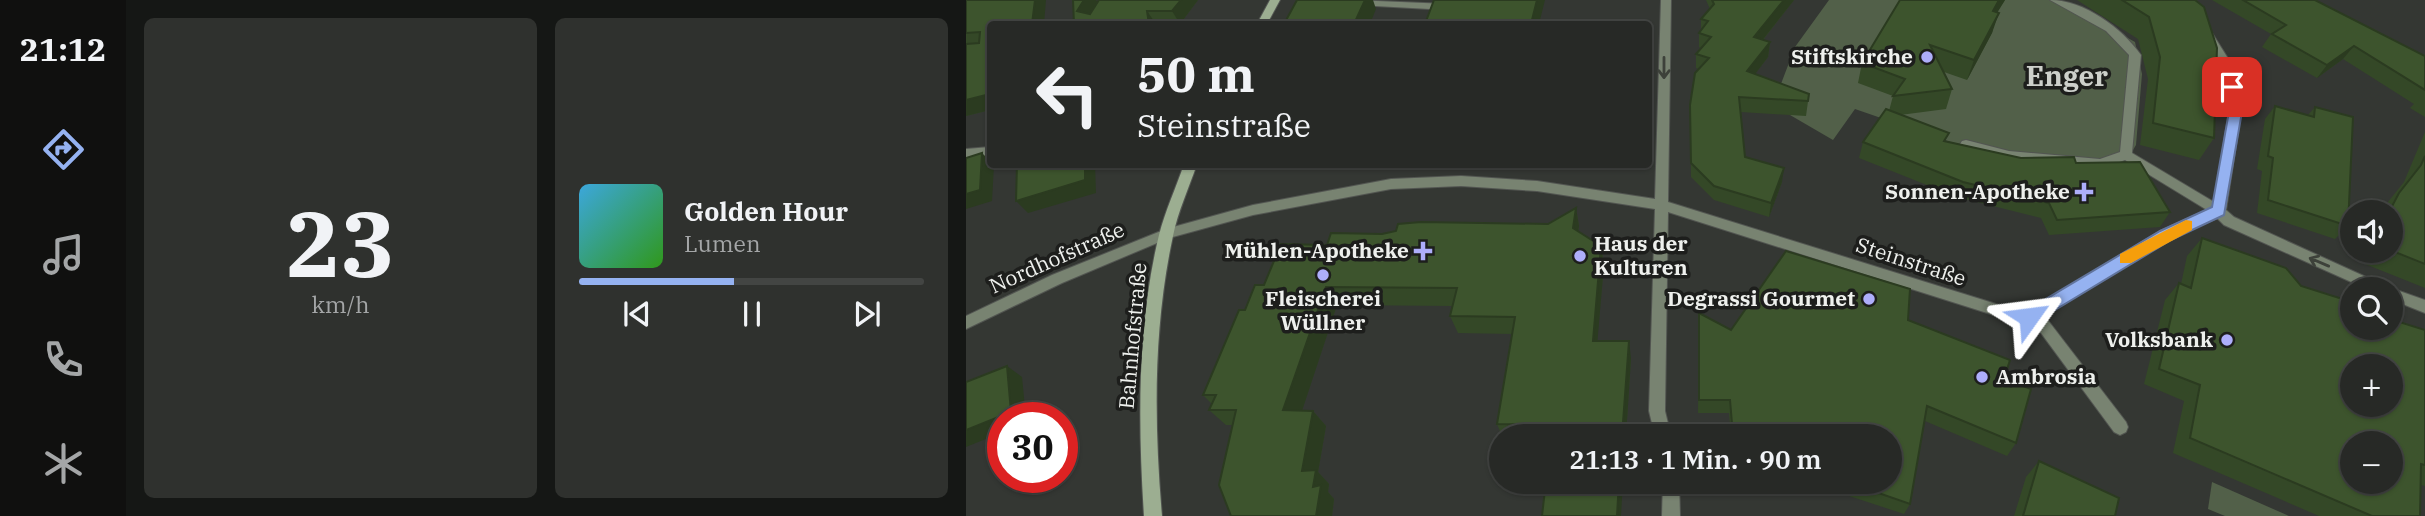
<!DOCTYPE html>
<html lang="de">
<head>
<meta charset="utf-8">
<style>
	:root { --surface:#272926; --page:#2f312e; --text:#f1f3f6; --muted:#a4a6a7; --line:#434543; --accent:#95b2f1 }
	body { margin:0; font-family:"IBM Plex Serif",serif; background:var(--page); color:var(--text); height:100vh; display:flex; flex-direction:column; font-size:26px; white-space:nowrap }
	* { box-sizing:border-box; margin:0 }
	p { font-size:23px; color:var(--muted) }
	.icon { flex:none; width:38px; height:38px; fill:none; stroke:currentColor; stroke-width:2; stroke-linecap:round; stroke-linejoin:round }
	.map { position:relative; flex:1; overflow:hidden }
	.panel { display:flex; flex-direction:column; gap:18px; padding:18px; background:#151715; width:840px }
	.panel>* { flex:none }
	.hud { position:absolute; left:21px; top:21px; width:665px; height:147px; border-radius:7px; box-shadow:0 2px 5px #0004,0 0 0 2px var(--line); background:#272926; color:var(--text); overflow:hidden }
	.fabs { position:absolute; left:1374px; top:200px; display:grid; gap:14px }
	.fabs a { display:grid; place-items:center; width:63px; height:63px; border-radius:50%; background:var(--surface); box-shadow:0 2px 5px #0004,0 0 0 2px var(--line); font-size:35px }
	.speed { position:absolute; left:21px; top:402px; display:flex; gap:14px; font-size:35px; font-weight:700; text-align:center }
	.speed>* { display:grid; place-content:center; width:91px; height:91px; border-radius:50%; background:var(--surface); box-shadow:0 2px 5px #0004,0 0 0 2px var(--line); line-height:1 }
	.speed .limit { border:10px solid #d22; background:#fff; color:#111 }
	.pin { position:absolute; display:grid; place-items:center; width:60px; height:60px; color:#fff; margin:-30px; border-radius:14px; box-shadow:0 4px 10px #0006 }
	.me { position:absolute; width:77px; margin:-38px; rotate:59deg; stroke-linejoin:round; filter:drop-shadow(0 0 5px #0008) }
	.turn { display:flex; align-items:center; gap:24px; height:147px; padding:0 35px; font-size:32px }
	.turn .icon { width:91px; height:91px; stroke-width:2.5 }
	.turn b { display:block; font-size:49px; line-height:60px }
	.panel .widget { flex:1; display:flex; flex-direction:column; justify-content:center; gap:10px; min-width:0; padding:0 24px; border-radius:10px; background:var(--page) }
	.panel .dial { align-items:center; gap:0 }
	.dial b { font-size:91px; line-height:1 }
	.song { display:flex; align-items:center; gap:21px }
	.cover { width:84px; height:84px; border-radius:10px; background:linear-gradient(135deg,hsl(200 70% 55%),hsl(110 70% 35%)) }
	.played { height:7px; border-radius:4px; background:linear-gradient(90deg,var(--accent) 45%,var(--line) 45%) }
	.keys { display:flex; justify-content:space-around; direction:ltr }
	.panel .tiles { flex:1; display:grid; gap:18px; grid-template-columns:repeat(2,1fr) }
	.trip { position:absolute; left:523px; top:424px; width:413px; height:70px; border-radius:35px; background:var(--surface); box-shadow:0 2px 5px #0004,0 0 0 2px var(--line); font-weight:600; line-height:70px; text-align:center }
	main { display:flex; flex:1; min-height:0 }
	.tabs { display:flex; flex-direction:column; width:126px; justify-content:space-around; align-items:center; background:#10100f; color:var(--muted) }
	.tabs .icon { width:49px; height:49px }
	.tabs .on { color:var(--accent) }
	.tabs b { font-size:32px; color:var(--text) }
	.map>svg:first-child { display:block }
	.green { fill:#526049 }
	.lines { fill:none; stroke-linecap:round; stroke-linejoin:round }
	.lane-casing { stroke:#525551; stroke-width:2 }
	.street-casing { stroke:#525551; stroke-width:2 }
	.secondary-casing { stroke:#525551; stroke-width:2 }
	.lane { fill:#788371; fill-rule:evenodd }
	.street { fill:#788371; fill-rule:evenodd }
	.secondary { fill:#9cae91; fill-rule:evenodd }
	.wall { fill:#344827 }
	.shaded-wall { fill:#2b3b20 }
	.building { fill:#3d542d; stroke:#2b3b20; stroke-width:2; fill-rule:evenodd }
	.oneway { stroke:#3d413a }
	.route { fill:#95b2f1; stroke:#61749d; stroke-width:2 }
	.slow { fill:#f59e0b }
	.poi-dot { fill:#aeaefb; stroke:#1d1e1c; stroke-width:2.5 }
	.labels { text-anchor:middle; stroke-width:7; stroke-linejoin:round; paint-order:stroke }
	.poi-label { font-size:21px; font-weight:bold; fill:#eef0ed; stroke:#1d1e1c; text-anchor:end }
	.street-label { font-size:21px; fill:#eef0ed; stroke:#1d1e1c }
	.district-label { font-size:28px; font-weight:bold; fill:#cdd0cb; stroke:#1d1e1c }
</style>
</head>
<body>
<main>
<nav class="tabs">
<b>21:12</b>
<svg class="icon on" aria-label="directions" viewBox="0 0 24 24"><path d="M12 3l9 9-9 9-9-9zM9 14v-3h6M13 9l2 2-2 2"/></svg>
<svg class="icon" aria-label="music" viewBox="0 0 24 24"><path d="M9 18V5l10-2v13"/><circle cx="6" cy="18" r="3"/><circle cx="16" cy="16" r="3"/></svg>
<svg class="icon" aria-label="phone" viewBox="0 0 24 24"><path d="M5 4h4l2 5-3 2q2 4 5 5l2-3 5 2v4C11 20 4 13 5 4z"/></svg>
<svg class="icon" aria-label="climate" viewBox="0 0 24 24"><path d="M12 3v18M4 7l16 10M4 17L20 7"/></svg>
</nav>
<section class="panel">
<div class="tiles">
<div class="widget dial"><b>23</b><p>km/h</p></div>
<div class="widget">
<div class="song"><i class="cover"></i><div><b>Golden Hour</b><p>Lumen</p></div></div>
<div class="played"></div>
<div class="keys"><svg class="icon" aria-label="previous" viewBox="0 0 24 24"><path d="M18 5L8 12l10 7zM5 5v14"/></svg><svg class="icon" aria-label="pause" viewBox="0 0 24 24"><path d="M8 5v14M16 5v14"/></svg><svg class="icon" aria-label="next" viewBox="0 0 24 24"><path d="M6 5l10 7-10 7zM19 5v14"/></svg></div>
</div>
</div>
</section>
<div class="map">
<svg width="1459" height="516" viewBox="0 0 1459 516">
	<rect width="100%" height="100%" fill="#343733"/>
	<g class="green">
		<polygon points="863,0 1094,0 1169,42 1176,74 1170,145 1164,155 1137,167 1042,162 889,109 867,140 807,105 829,47"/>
		<polygon points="1246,482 1323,516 1259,516 1242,509"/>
	</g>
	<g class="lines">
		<g class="lane-casing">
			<polygon id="lane" points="1069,308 1074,310 1160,422 1162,427 1160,432 1154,435 1148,432 1064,318 1062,314 1064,310"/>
		</g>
		<g class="street-casing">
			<g id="street">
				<polygon points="387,0 482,4 487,7 482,10 391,5 387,4"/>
				<path d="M695,0h10l-3,202 354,110 9,-3 129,-78 47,-21 -82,-50 -25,9 -91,-8 -47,-14 -2,-3 2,-3 4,-1 43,11 91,8 20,-7 9,-97 -23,-24 -56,-31c34,0 72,28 91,55l-9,98 82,49 16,-96 -8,-38 -20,-33 2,-2h8l22,35 8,38 -16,104 8,7 154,70 37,13v13l-35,-14v-10h-23l-143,-64 -7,-7 -47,21 -130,79 -18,6 -354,-112 -3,199 6,25h-16l-6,-25 6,-202 -118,-18 -76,-5 -70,3 -138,26 -84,23 -107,45 -96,46v-13l86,-41 114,-46 87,-24 138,-26 70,-3 76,5 118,18z"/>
				<polygon points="24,147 24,156 0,159 0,149"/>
				<polygon points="697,481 713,481 714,516 696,516"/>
			</g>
		</g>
		<g class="secondary-casing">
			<g id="secondary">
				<polygon points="304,0 314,0 301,24 291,24"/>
				<path d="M218,164h13c-8,24 -19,47 -24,72 -20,92 -19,187 -11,280h-18c-6,-93 -7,-190 15,-281 6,-24 17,-47 25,-71z"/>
			</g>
		</g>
		<use href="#lane" class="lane"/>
		<use href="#street" class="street"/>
		<use href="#secondary" class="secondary"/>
	</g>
	<g class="wall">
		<polygon points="0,0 24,24 24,110 0,116"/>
		<polygon points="232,0 214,24 108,24 132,2"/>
		<polygon points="740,0 828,0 797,40 804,42 802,57 789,74 843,94 840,116 775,112 779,157 816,182 803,217 748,200 725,177 724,105 733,69 730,68 730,54 735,48 733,47 733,33 735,30 735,19 744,9"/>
		<polygon points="934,0 1039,0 1031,12 1026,33 1001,80 978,72 986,89 980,109 934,115 980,141 1055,158 1110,163 1204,212 1194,227 1083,235 1075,218 991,197 893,158 897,142 923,111 927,96 892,83 896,63"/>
		<polygon points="1111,0 1229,0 1248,138 1233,160 1174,145 1182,79 1172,39"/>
		<polygon points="1246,0 1349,0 1459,56 1459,117 1444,108 1448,104 1377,59 1351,78 1296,47 1305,34"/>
		<polygon points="1309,106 1342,115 1349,107 1382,226 1369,239 1291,213 1296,171 1291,169 1299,119"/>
		<polygon points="1459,132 1459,288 1394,262 1399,250 1424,250 1424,212 1414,212 1438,182"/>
		<polygon points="610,208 613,226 612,232 635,246 638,264 631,341 665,358 660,436 536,436 531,424 546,334 492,333 484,316 487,306 371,305 336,410 347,411 360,426 352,472 363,484 362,492 368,499 366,516 265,516 267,425 260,425 243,410 246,404 237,395 279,310 298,285 361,245 416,234 582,224"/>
		<polygon points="1236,238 1335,286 1386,327 1459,330 1459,486 1455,485 1454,516 1353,516 1207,453 1218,401 1178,384 1199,300 1213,283 1215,284 1221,256"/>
		<polygon points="733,313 765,330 942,320 1038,379 1050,443 1041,456 959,421 944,504 938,514 859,488 860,481 924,481 924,436 765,436 763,413 732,413"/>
		<polygon points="1073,461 1149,516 1048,516 1060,477"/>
	</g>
	<g class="shaded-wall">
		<polygon points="69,0 80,0 78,24 66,24"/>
		<polygon points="118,0 130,0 133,4 120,24 111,11"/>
		<polygon points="215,0 232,0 214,24 206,11"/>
		<polygon points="399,0 407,0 410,9 404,24 388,24"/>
		<polygon points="571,0 579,0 573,24 565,24"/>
		<polygon points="818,0 828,0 787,52 788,37"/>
		<polygon points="1033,0 1039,0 1020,31 1027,11"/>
		<polygon points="181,11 190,24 183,24"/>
		<polygon points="1033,13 1026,33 1001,80 1008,60"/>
		<polygon points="804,42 802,57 780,86 781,71"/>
		<polygon points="1388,46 1377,59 1351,78 1361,65"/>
		<polygon points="24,94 24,110 0,116 0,100"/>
		<polygon points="16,153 24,161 24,164 28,165 26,201 0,209 0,194"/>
		<polygon points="119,164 129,164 130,193 62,213 50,201"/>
		<polygon points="818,168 816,182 803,217 805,203"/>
		<polygon points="610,208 613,226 610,247 607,228"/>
		<polygon points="635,246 638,264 630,358 627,341"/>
		<polygon points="360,287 371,305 331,426 317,410"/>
		<polygon points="663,341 665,358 660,436 656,436"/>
		<polygon points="41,366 56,377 60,418 37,418 37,432 0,447 0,430"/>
		<polygon points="347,411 360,426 352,472 363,484 362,492 368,499 366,516 350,516 347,487 336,471"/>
		<polygon points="653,481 657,481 655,516 651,516"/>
	</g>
	<g class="building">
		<polygon points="0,0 69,0 66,24 24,24 24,94 0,100 0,44 13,43 14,32 0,33"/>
		<polygon points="107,0 118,0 111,11 124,14 133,0 215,0 206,11 181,11 183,24 108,24"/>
		<polygon points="331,0 399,0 388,24 318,24"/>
		<polygon points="468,0 571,0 565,24 459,24"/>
		<polygon points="746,0 818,0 788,37 804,42 781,71 843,94 842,101 773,97 779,157 818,168 805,203 748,186 725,163 724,105 729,73 743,58 730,54 745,37 733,33 742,21 735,19 748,4"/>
		<polygon points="934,0 1033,0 1027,11 1033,13 1008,60 964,45 986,89 927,96 939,79 896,63"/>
		<polygon points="1156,0 1229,0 1238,7 1251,48 1248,138 1187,123 1194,57 1183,17"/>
		<polygon points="1277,0 1349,0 1459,56 1459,90 1388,46 1361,65 1306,34 1320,25"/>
		<polygon points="1309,106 1348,117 1349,107 1387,117 1382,226 1302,200 1307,158 1302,156"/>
		<polygon points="920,109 983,133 978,141 1055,158 1108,157 1110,163 1174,162 1204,212 1091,220 1083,203 997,182 897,142"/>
		<polygon points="16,153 14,190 0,194 0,158"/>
		<polygon points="1459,156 1459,264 1424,250 1424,212 1423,212 1433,193 1455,165"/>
		<polygon points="51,164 119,164 119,180 50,201"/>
		<polygon points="610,208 607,228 635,246 627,341 663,341 656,436 586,436 587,425 531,424 549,317 484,316 491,288 360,287 317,410 347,411 336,471 350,470 347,487 355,485 350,516 265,516 253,485 270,410 243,410 250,395 237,395 273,310 279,310 289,285 298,285 315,244 361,245 365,233 416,234 430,231 432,224 455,222 582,224"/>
		<path d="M1236,238l84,30 15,18 51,16v25h38v-8l35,11v135l-4,-1 -1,52h-48l-182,-78 10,-53 -41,-16 20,-86 12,5zM1386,366h38v38h-38zM1386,443h38v38h-38z"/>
		<polygon points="820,251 944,289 942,320 1044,360 1038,379 1065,389 1050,443 961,406 944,504 878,481 924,481 924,436 767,436 764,400 733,400 733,313 765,330"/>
		<polygon points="41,366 45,412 0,430 0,382"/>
		<polygon points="1073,461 1153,498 1149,516 1057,516"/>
		<polygon points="580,481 653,481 651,516 576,516"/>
	</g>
	<defs><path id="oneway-shaft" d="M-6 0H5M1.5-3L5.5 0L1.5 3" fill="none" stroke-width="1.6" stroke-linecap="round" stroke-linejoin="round" transform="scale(1.75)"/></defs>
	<g class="oneway">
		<use href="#oneway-shaft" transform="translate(698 68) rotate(90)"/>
		<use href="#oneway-shaft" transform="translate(1353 262) rotate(-157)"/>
	</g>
	<polygon class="route" points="1266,83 1273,87 1277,106 1258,215 1205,240 1069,322 1058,322 1055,317 1058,312 1194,231 1246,207 1264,106 1260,87"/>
	<polygon class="slow" points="1220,220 1226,221 1226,230 1165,263 1154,263 1154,254"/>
	<g class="poi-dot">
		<circle cx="961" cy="57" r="7"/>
		<path d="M1114.5 181.5h7v7h7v7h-7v7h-7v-7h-7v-7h7z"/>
		<path d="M453.5 240.5h7v7h7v7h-7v7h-7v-7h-7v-7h7z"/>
		<circle cx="614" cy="256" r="7"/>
		<circle cx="357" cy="275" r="7"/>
		<circle cx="903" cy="299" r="7"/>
		<circle cx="1261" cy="340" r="7"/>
		<circle cx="1016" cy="377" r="7"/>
	</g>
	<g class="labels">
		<g class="poi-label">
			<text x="947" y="64">Stiftskirche</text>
			<text x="1104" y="199">Sonnen-Apotheke</text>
			<text x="628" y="251" text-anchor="start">Haus der<tspan x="628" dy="24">Kulturen</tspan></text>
			<text x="443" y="258">Mühlen-Apotheke</text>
			<text x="357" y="306" text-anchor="middle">Fleischerei<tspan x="357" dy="24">Wüllner</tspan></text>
			<text x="889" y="306">Degrassi Gourmet</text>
			<text x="1247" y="347">Volksbank</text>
			<text x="1030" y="384" text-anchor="start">Ambrosia</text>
		</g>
		<g class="street-label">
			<text transform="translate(91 258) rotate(-24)" y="7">Nordhofstraße</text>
			<text transform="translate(945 262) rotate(18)" y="7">Steinstraße</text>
			<text transform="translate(167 336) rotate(-85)" y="7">Bahnhofstraße</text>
		</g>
		<g class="district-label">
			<text x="1101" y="86">Enger</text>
		</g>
	</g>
</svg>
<div class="fabs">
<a><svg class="icon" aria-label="sound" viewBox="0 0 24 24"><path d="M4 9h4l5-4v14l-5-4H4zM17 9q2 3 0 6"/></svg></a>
<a><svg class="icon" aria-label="search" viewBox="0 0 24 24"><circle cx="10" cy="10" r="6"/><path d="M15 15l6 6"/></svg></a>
<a>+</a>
<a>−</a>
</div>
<div class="speed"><div class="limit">30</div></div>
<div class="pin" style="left:1266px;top:87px;background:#d93025"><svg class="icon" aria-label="arrive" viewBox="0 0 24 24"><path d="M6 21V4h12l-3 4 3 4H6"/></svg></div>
<svg class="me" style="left:1063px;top:317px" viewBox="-20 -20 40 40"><path d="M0-17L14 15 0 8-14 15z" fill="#95b2f1" stroke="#fff" stroke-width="4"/></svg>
<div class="trip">21:13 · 1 Min. · 90 m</div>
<div class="hud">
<div class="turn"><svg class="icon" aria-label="left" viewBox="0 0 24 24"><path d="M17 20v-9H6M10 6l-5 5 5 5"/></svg><div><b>50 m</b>Steinstraße</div></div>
</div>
</div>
</main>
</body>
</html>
